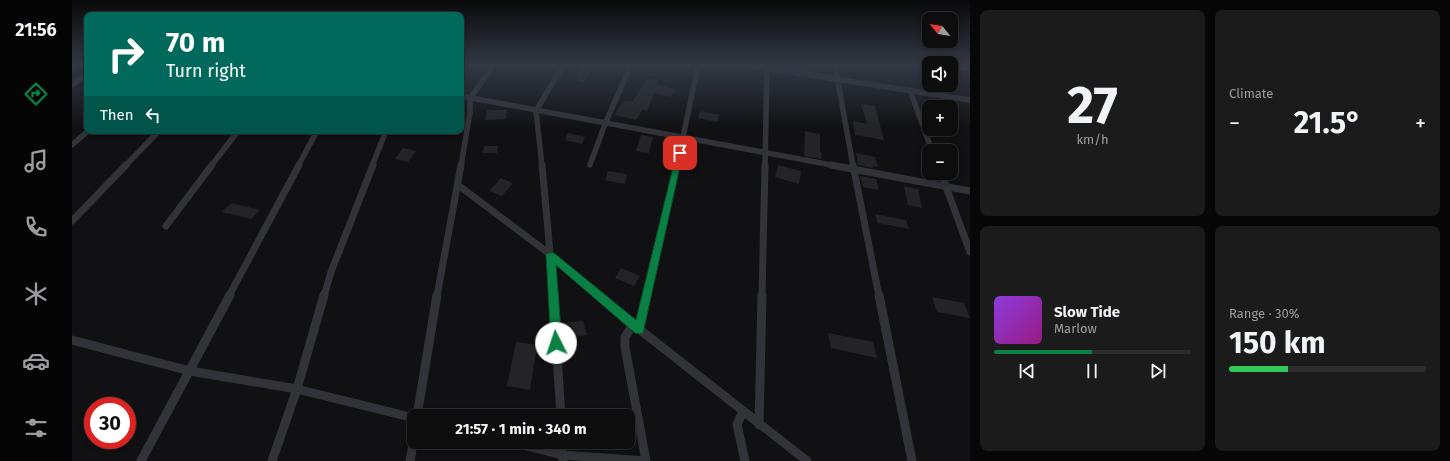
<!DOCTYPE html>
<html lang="en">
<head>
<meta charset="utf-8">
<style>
	:root { --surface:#0d0d0e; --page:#1b1b1c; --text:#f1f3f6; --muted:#9a9c9e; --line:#2d2d2e; --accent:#0b8043 }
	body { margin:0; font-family:"Fira Sans",sans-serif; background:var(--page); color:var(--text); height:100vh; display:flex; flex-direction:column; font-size:15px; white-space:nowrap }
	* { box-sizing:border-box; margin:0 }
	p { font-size:13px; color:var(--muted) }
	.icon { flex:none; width:22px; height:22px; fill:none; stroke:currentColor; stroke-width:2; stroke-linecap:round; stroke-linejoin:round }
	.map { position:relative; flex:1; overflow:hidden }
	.side { display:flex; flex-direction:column; gap:10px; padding:10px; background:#070708; width:480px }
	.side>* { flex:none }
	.top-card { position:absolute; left:12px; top:12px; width:380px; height:122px; border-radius:8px; box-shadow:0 2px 6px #0003,0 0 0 1px var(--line); background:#00695c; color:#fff; overflow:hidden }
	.needle { width:26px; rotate:300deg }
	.controls { position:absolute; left:850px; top:12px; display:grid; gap:8px }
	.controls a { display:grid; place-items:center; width:36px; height:36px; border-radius:8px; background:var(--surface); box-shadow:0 2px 6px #0003,0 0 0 1px var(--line); font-size:20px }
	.speed { position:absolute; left:12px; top:397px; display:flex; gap:8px; font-size:20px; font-weight:700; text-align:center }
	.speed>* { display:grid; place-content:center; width:52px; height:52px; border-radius:50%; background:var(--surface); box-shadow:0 2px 6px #0003,0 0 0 1px var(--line); line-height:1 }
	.speed .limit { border:6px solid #d22; background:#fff; color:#111 }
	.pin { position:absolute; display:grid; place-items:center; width:34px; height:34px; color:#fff; margin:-17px; border-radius:8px; box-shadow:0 2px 6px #0006 }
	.me { position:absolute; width:44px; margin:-22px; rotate:356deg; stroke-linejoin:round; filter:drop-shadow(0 0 3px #0008) }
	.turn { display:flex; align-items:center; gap:14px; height:84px; padding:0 16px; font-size:18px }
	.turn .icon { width:52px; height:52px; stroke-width:2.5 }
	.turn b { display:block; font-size:28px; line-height:34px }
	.then { display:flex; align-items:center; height:38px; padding:0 16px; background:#0003; gap:8px; font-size:15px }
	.big { font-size:30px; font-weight:700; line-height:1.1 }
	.side .card { flex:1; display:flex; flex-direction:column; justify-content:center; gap:6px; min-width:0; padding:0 14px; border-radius:8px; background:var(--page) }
	.side .dial { align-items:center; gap:0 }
	.dial b { font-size:52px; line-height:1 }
	.song { display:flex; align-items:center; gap:12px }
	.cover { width:48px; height:48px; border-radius:6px; background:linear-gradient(135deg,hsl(270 70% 55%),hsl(310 70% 35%)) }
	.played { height:4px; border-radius:2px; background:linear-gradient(90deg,var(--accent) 50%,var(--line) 50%) }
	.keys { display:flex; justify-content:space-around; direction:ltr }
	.heat { display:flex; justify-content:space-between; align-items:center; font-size:22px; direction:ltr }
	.charge { height:6px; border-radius:3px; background:linear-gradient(90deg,#34c759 30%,var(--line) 0) }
	.side .tiles { flex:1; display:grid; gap:10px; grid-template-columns:repeat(2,1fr) }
	.trip { position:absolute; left:335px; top:409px; width:228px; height:40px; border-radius:8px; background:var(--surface); box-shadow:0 2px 6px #0003,0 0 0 1px var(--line); font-weight:700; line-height:40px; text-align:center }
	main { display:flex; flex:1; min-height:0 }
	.tab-bar { display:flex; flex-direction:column; width:72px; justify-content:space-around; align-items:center; background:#050506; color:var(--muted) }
	.tab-bar .icon { width:28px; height:28px }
	.tab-bar .selected { color:var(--accent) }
	.tab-bar b { font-size:18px; color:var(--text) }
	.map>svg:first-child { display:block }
	.building { fill:#242427 }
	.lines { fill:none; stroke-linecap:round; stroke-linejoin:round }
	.street-far2 { stroke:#323338; stroke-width:5.5 }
	.street-far1 { stroke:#323338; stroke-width:7 }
	.street { stroke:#323338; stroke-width:9 }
	.route { fill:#0b8043; stroke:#07532c }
</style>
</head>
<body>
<main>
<nav class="tab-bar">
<b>21:56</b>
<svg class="icon selected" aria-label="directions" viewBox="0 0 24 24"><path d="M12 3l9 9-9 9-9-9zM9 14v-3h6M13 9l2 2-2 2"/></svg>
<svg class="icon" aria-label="music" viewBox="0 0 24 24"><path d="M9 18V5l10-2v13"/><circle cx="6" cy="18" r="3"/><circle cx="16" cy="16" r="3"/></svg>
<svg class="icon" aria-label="phone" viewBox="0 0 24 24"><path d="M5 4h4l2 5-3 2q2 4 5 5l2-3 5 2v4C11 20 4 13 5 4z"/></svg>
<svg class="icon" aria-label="climate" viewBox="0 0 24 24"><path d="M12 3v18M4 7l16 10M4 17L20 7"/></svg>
<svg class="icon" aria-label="car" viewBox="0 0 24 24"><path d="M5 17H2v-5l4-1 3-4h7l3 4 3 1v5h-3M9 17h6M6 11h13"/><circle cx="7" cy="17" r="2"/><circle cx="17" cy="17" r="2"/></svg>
<svg class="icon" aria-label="filters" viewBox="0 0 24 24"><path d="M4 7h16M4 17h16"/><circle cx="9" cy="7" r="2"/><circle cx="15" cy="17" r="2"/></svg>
</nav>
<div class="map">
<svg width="898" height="461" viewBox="0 0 898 461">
	<rect width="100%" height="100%" fill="#111113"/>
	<g class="building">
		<polygon points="511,65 521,65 518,73 511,82 504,80"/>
		<polygon points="576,78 586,80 584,85 603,89 599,97 582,93 575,111 570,110 564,120 542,115 553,100 560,102"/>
		<polygon points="789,104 803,106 812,140 783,135 781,121 795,124"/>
		<polygon points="415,110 435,110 434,119 413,120"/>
		<polygon points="628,111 647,115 645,122 626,118"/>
		<polygon points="733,131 748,134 748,152 750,153 749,159 732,156"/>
		<polygon points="496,133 513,137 510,144 493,140"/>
		<polygon points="569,135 581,137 577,153 564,151"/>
		<polygon points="412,146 426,146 425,153 411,153"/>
		<polygon points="331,148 344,151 336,162 323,159"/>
		<polygon points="784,153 803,157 806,167 801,166 801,168 786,165"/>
		<polygon points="706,165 729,171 727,184 703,177"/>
		<polygon points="536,171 555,174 553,184 533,180"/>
		<polygon points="788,176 804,179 807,190 791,187"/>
		<polygon points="429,178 441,183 430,196 417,191"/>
		<polygon points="832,186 846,189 850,208 836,205"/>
		<polygon points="159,203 188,210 179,219 150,212"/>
		<polygon points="803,214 834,220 837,229 806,223"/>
		<polygon points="549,268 568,276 562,286 543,278"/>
		<polygon points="860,297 892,303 898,318 865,312"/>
		<polygon points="511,321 515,335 493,338 490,323"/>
		<polygon points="756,333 801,342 805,358 759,348"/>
		<polygon points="444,342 465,345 458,390 435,386"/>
	</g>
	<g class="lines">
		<g class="street-far2">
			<polyline points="675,65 898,100"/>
			<polyline points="763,65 781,166"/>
			<polyline points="879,66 898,69"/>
			<polyline points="0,85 15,74"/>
			<polyline points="838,90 860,151"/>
			<polyline points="389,96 765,166"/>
			<polyline points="0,145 16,131"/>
			<polyline points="518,165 533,124 559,65"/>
			<polyline points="53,166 87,131"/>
			<polyline points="139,166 166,131"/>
			<polyline points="226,166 245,131"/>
			<polyline points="300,166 314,131"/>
			<polyline points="389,166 398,112 398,98 422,65"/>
			<polyline points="470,166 464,111 491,65"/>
			<polyline points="605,166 626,65"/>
			<polyline points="693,166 695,68"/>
		</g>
		<g class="street-far1">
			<polyline points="470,165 482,296"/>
			<polyline points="759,165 898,191"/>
			<polyline points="781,165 807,296"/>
			<polyline points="869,173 898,252"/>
			<polyline points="386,185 479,255 527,296"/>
			<polyline points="0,221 54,165"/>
			<polyline points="94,226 140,165"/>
			<polyline points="157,296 227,165"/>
			<polyline points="252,296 259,272 301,165"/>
			<polyline points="365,296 389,165"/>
			<polyline points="575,296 605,165"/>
			<polyline points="690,296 693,165"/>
		</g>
		<g class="street">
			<polyline points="481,295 489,416"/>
			<polyline points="526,295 567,329 735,461"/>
			<polyline points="807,295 840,461"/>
			<polyline points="561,324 553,337 553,347 574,461"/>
			<polyline points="567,329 575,295"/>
			<polyline points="0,340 118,371 225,389 342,418"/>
			<polyline points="671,412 665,424 673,461"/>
			<polyline points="345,416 365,295"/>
			<polyline points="687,425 690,295"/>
			<polyline points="438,442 491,455 573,461"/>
			<polyline points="490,442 491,461"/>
			<polyline points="69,461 158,295"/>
			<polyline points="200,461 225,389 252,295"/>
			<polyline points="338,461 342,439"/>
		</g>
	</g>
	<linearGradient id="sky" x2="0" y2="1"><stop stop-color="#09090a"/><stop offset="0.5" stop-color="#323844"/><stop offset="1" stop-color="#323844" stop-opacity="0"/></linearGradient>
	<rect width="898" height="129" fill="url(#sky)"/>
	<polygon class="route" points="605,151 608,151 611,153 571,333 567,334 563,333 484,265 490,343 488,346 484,348 480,346 479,343 474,255 476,253 482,253 564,320"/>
</svg>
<div class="controls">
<a><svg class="needle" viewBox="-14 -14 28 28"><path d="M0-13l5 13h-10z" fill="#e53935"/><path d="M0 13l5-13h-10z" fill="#9a9c9e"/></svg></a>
<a><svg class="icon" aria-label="sound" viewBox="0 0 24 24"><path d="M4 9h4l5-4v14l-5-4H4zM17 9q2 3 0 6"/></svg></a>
<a>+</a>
<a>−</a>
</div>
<div class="speed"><div class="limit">30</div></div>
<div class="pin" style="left:608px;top:153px;background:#d93025"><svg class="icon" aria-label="arrive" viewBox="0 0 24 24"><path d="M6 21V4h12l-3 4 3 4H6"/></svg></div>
<svg class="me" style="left:484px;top:343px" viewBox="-20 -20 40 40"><circle r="19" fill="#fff"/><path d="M0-13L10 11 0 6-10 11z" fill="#0b8043"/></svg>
<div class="trip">21:57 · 1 min · 340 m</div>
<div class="top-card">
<div class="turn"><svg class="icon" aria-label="right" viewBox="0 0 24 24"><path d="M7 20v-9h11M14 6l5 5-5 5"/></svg><div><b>70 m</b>Turn right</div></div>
<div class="then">Then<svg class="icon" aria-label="left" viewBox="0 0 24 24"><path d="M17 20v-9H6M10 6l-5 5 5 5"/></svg></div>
</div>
</div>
<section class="side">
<div class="tiles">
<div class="card dial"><b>27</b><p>km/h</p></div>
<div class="card"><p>Climate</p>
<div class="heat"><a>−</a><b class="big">21.5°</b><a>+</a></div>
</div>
<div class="card">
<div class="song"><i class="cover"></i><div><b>Slow Tide</b><p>Marlow</p></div></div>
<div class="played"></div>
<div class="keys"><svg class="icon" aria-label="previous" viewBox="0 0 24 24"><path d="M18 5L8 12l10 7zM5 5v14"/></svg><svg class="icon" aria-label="pause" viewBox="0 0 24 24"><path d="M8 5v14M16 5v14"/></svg><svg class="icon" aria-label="next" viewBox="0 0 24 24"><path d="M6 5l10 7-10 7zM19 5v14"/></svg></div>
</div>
<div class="card"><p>Range · 30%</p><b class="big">150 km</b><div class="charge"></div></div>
</div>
</section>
</main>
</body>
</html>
